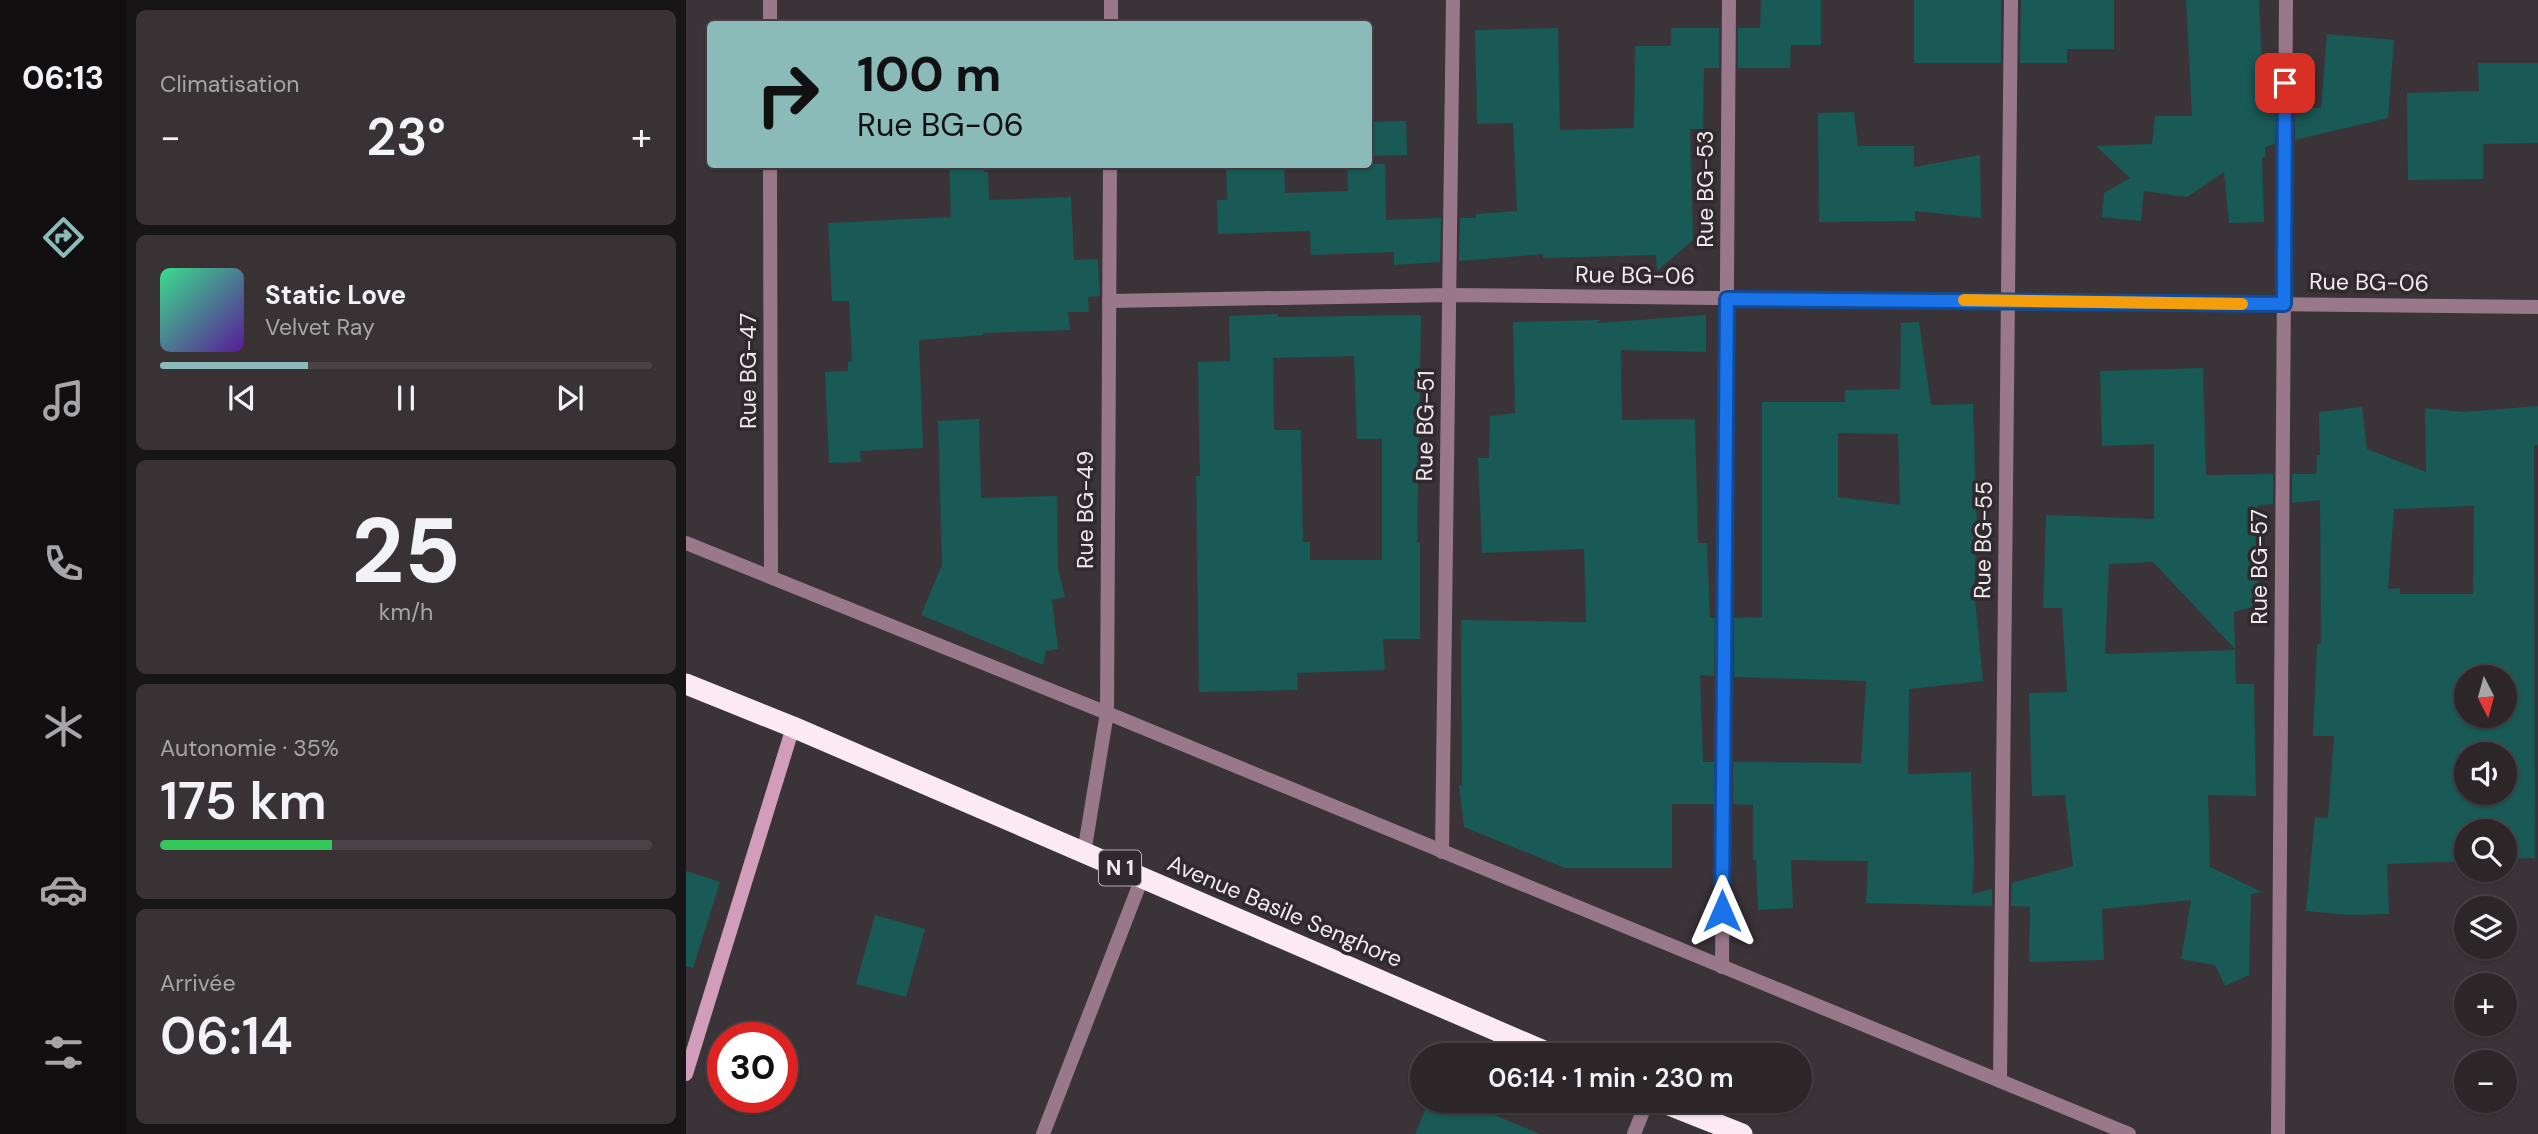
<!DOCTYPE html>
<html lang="fr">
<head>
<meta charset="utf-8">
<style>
	:root { --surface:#2c2629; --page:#383235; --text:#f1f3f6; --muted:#a6a5a8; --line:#484346; --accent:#8bbbb9 }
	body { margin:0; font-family:"DM Sans",sans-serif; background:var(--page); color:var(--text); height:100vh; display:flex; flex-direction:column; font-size:26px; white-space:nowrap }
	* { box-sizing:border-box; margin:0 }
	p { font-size:23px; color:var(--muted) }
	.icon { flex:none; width:38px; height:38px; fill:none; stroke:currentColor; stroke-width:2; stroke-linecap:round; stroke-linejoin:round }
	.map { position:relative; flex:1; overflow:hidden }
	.details { display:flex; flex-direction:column; gap:10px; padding:10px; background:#181517; width:560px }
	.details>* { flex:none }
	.guide { position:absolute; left:21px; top:21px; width:665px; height:147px; border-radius:7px; box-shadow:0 2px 5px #0004,0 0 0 2px var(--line); background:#8bbbb9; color:#111; overflow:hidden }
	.needle { width:46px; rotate:174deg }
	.tools { position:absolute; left:1768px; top:665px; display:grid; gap:14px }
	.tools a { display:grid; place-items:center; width:63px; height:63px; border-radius:50%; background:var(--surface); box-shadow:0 2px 5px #0004,0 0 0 2px var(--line); font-size:35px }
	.speed { position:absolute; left:21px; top:1022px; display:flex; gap:14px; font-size:35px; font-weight:700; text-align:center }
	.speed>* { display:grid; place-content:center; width:91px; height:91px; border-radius:50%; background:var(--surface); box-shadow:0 2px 5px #0004,0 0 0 2px var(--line); line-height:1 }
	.speed .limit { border:10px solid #d22; background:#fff; color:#111 }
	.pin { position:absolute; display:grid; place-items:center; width:60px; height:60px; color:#fff; margin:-30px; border-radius:14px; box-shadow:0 4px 10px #0006 }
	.me { position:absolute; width:77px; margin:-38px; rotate:0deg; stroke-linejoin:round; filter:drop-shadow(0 0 5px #0008) }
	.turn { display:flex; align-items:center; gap:24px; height:147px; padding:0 35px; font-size:32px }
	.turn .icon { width:91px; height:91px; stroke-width:2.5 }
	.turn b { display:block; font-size:49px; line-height:60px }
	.big { font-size:52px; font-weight:600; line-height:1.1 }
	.details .widget { flex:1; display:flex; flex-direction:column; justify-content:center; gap:10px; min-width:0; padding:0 24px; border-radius:10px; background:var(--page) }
	.details .dial { align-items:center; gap:0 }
	.dial b { font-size:91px; line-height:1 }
	.song { display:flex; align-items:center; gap:21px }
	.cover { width:84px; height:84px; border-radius:10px; background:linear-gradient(135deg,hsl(150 70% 55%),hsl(270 70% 35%)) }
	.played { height:7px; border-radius:4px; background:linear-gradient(90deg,var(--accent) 30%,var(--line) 30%) }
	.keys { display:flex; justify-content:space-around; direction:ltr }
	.heat { display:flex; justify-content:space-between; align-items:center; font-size:38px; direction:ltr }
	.charge { height:10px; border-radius:5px; background:linear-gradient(90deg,#34c759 35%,var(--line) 0) }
	.trip { position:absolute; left:724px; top:1043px; width:402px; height:70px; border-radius:35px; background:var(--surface); box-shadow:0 2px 5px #0004,0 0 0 2px var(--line); font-weight:600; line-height:70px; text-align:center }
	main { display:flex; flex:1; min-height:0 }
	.dock { display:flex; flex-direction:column; width:126px; justify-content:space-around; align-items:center; background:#120f10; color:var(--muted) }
	.dock .icon { width:49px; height:49px }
	.dock .selected { color:var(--accent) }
	.dock b { font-size:32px; color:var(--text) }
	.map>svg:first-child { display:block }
	.building { fill:#195a56; fill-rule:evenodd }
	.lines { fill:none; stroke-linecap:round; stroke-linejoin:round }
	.street { stroke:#99788a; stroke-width:14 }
	.secondary { stroke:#d19dba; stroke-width:14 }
	.highway { stroke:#fbeaf3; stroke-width:21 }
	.route-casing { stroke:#114b97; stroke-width:18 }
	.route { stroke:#1a73e8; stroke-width:12 }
	.slow { stroke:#f59e0b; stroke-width:12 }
	.labels { text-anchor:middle; stroke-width:7; stroke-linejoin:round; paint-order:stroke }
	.shield { fill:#30292d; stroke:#b6b1b3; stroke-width:2 }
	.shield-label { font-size:21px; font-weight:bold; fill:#efebed }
	.street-label { font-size:23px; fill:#efebed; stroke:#30292d }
</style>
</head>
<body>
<main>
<nav class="dock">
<b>06:13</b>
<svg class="icon selected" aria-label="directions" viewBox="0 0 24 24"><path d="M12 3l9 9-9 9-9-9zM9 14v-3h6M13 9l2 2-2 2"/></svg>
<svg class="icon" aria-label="music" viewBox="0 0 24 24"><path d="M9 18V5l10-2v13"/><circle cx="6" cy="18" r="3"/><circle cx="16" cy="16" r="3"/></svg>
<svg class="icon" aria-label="phone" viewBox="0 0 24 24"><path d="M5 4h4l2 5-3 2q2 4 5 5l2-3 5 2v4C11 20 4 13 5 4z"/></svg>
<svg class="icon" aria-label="climate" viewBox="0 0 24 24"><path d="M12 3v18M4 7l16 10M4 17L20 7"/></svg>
<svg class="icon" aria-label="car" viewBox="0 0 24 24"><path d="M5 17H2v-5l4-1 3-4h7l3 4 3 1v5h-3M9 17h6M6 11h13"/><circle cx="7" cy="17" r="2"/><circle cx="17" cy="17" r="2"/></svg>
<svg class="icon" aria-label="filters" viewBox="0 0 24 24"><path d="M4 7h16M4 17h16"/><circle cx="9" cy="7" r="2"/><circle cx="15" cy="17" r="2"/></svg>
</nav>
<section class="details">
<div class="widget"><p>Climatisation</p>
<div class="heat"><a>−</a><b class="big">23°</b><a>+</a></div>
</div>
<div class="widget">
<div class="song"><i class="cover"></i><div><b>Static Love</b><p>Velvet Ray</p></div></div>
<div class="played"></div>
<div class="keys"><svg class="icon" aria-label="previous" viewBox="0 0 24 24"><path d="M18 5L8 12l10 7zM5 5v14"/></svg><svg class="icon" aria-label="pause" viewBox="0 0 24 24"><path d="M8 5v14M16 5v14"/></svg><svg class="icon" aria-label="next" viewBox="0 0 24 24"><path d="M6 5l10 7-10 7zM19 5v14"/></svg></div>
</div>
<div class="widget dial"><b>25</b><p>km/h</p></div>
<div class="widget"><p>Autonomie · 35%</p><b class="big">175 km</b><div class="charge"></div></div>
<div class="widget"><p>Arrivée</p><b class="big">06:14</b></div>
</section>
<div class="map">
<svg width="1852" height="1134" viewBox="0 0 1852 1134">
	<rect width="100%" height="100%" fill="#3a3337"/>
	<g class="building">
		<polygon points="1075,0 1135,0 1135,45 1105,45 1104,68 1052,68 1052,28 1074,28"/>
		<rect x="1228" y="0" width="87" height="63"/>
		<polygon points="1335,0 1428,0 1428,49 1381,49 1381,63 1334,63"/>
		<polygon points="1500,0 1573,0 1578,107 1590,107 1589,144 1579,147 1579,158 1576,157 1578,222 1543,223 1538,172 1501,197 1458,191 1455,221 1416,217 1418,193 1444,178 1410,146 1466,144 1469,116 1506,116"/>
		<polygon points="872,28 874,130 948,128 949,46 985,46 985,28 1033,28 1033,68 1018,68 1017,129 1004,129 1007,240 971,271 970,255 857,258 857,254 773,261 774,218 790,218 790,214 831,211 827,123 791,124 789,30"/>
		<polygon points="1641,34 1708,40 1702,118 1609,140 1609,107 1635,108"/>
		<polygon points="1792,63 1852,63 1852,143 1797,144 1797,179 1722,180 1721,93 1793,91"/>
		<polygon points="1168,112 1172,146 1228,146 1228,167 1294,155 1295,218 1229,211 1229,221 1133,222 1132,113"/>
		<polygon points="720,121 721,155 682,156 682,122"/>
		<polygon points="263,164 298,164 298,172 302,172 303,200 385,197 388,260 412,259 414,296 402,297 403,312 382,312 384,330 297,333 297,335 233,340 237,448 174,451 175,462 143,463 139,372 162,371 162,362 166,361 163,301 146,301 142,223 265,217"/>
		<polygon points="540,164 598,164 599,193 662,191 661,164 699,164 700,220 755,218 754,262 708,265 708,252 625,255 624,231 532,234 531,200 541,200"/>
		<path d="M592,314v3l143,-2 -4,228h3v96h-37l2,31 -88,3 1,17 -99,2 -3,-216h4l-2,-114 32,-1 -1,-45zM668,356l3,83h25v121h-72v-18h-7l-2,-112h-27l-1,-72z"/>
		<polygon points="1020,315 1020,352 935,350 936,420 1009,419 1012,543 1021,543 1024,618 1029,618 1028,676 1014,675 1017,762 1028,762 1028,804 986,804 986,868 879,868 778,827 773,785 776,785 775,620 900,622 898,549 796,553 792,458 803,458 804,416 829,413 827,322 914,320 911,323"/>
		<path d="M1233,322l12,83 42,-1 4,128 -3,58 9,91 -74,8 -1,85 63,-2 3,92 -2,30 20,-5v17l-126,-3 2,-42 -77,-1 2,48 -35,2 -2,-50h-3v-55l-20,-1v-42l128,1 5,-82 -132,-4v-59l28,-1v-215h83v-12l55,-1 1,-66zM1152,433l60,1 2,71 -62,-8z"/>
		<polygon points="1517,368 1520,475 1587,474 1587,504 1572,505 1573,605 1548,612 1549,649 1467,562 1423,564 1419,654 1549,650 1550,684 1568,684 1570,796 1522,795 1524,867 1576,892 1565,894 1563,975 1539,986 1529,965 1495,959 1505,900 1416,909 1418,960 1343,962 1344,907 1325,906 1326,883 1387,866 1379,795 1346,796 1343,693 1381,692 1376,608 1357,608 1360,515 1468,519 1468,444 1416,446 1414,371"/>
		<path d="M1852,406v39h-4l1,413 -31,1v-28h-38v30l-79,3 2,50 -40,1 -43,-4 9,-94 13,1 6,-82h-21l4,-92h4l-1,-144 -28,3v-29h24l1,-19h3l-1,-43 43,-5 5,42 59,23 -1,-64 39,4zM1788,506l-1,88h-73v-6l-12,1 6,-80zM1780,677h38v39h-38zM1780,754h38v39h-38z"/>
		<polygon points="293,419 295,498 371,496 372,569 379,597 366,600 372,649 360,651 357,665 235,615 256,565 252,421"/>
		<polygon points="0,871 34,882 7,968 0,966"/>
		<polygon points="189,915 239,929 220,997 170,984"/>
		<polygon points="743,1101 775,1101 854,1134 729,1134"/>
	</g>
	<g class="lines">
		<g class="street">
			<polyline points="84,24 84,0"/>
			<polyline points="425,24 425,0"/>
			<polyline points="84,164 85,577"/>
			<polyline points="423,301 763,295 1852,307"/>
			<polyline points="0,543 421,713 1443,1134"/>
			<polyline points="756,852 767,0"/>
			<polyline points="398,853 421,713 424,164"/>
			<polyline points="1036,967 1043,0"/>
			<polyline points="1314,1081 1325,0"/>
			<polyline points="357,1134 456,878"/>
			<polyline points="948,1134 961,1101"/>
			<polyline points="1592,1134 1600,0"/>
		</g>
		<polyline class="secondary" points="0,1074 107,727"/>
		<g class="highway">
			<polyline points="0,684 107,727 867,1055"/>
			<polyline points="973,1101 1056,1134"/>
		</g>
	</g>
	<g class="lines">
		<g class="route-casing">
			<polyline id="route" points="1036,911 1041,299 1598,304 1599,83"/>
		</g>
		<use href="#route" class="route"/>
		<polyline class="slow" points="1278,300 1556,304"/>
	</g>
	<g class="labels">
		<rect class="shield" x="413" y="850.5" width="42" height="35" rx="5"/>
		<g class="shield-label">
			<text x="434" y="875">N 1</text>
		</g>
		<g class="street-label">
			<text transform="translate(1019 189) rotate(-90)" y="8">Rue BG-53</text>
			<text transform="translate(949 275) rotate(1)" y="8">Rue BG-06</text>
			<text transform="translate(1683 282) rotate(1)" y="8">Rue BG-06</text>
			<text transform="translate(62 371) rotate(-90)" y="8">Rue BG-47</text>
			<text transform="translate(739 426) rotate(-89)" y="8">Rue BG-51</text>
			<text transform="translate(399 510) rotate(-90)" y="8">Rue BG-49</text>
			<text transform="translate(1297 540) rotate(-89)" y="8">Rue BG-55</text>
			<text transform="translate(1573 567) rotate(-90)" y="8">Rue BG-57</text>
			<text transform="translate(599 911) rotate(23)" y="8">Avenue Basile Senghore</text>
		</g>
	</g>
</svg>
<div class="tools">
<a><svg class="needle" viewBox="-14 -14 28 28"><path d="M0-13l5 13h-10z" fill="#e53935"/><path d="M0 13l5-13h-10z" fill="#a6a5a8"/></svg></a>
<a><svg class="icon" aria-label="sound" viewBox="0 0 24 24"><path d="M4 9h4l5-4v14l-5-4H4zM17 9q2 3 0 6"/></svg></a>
<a><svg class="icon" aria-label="search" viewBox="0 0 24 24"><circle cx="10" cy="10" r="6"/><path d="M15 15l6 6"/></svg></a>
<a><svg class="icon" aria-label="layers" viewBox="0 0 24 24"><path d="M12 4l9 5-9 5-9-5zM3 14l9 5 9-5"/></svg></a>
<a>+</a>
<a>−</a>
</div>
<div class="speed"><div class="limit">30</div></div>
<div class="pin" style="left:1599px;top:83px;background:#d93025"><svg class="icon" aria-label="arrive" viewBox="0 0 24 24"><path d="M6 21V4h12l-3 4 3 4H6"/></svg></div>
<svg class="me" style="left:1036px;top:911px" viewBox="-20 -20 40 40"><path d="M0-17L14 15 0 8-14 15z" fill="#1a73e8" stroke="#fff" stroke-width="4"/></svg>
<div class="trip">06:14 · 1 min · 230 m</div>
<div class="guide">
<div class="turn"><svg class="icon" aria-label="right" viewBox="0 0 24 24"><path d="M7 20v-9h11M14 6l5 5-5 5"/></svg><div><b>100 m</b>Rue BG-06</div></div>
</div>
</div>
</main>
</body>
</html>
